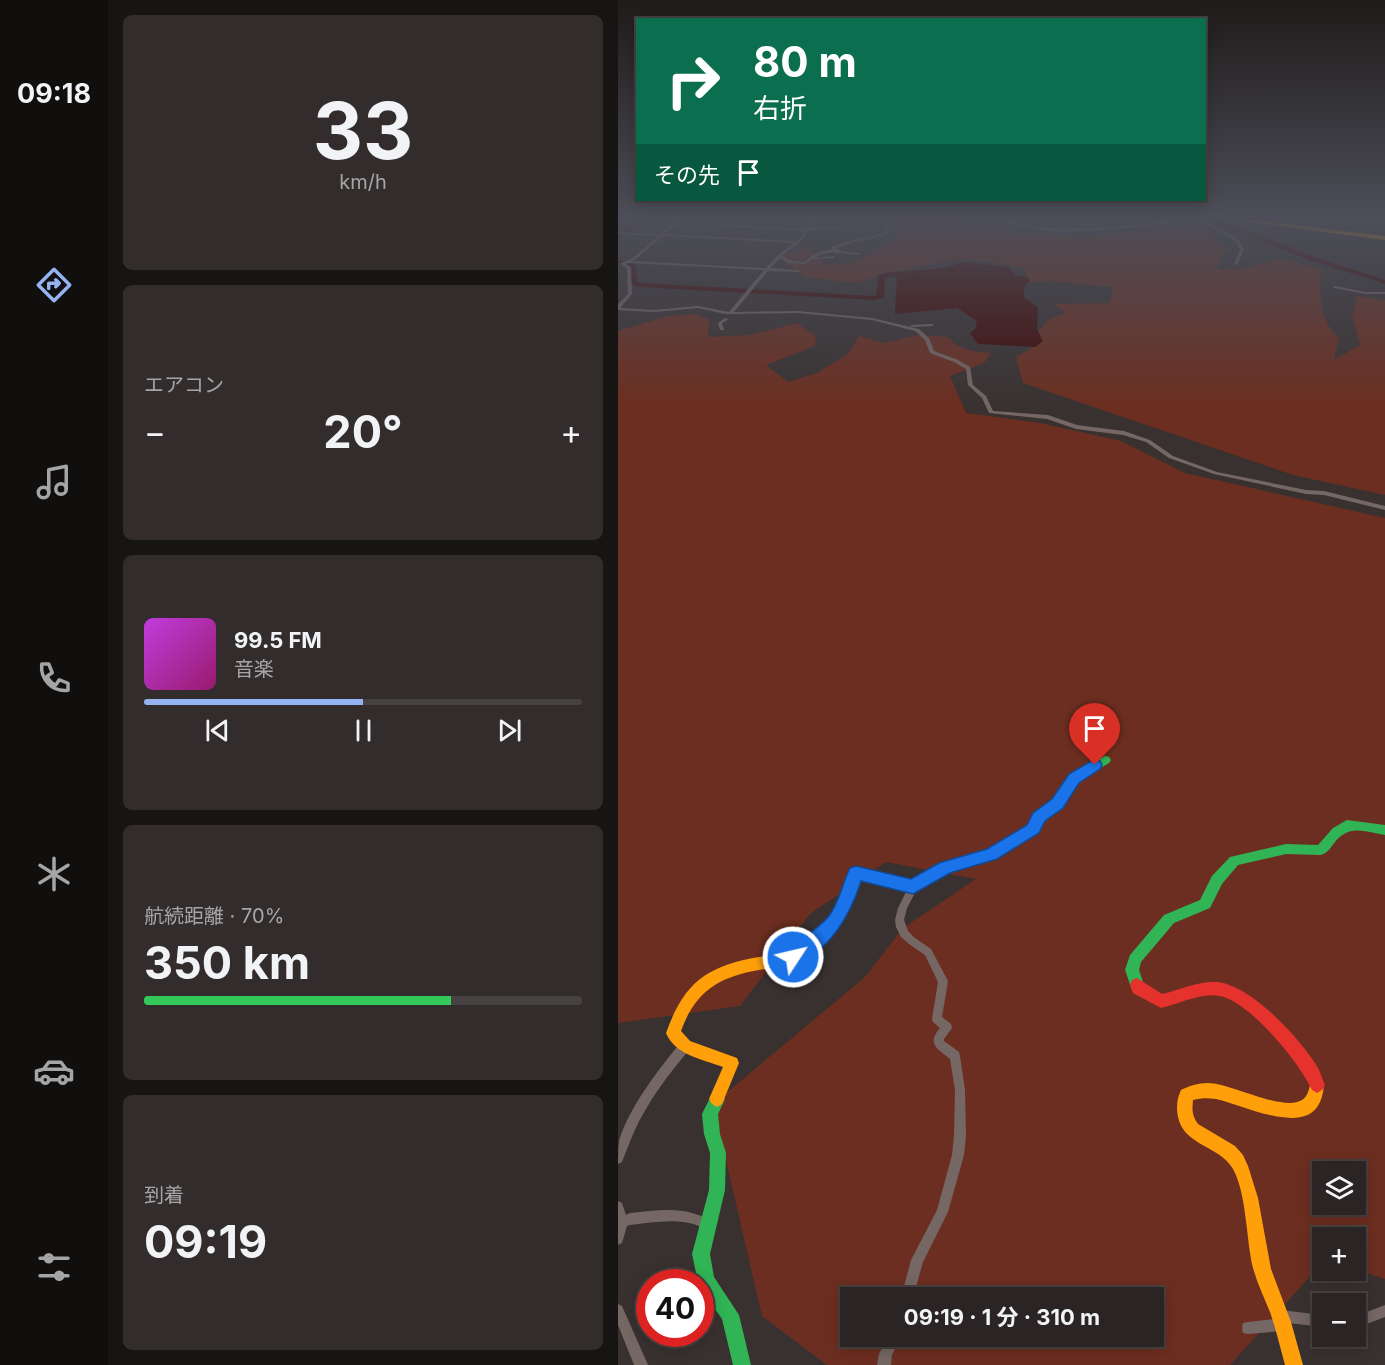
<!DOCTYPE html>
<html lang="ja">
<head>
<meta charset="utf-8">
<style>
	:root { --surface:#2a2524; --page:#322d2c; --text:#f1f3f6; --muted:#a5a5a6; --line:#464241; --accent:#95b2f1 }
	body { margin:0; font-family:Inter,"Noto Sans JP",sans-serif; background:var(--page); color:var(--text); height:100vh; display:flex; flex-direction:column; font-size:22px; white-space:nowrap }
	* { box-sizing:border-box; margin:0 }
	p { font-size:20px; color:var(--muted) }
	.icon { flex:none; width:33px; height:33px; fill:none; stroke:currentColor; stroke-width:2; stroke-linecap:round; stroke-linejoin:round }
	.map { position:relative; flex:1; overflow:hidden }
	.details { display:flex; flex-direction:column; gap:15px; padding:15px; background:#171414; width:510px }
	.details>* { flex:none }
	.guide { position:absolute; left:18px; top:18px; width:570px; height:183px; border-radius:0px; box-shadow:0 3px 15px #0003,0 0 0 2px var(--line); background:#0b6e4f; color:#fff; overflow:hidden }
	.controls { position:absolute; left:694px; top:1161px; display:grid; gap:12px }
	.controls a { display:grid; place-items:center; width:54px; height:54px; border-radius:0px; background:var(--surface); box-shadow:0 3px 15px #0003,0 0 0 2px var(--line); font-size:30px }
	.speed { position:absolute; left:18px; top:1269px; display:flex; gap:12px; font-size:30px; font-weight:700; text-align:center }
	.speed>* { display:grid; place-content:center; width:78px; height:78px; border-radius:50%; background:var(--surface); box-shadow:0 3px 15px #0003,0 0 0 2px var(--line); line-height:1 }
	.speed .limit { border:9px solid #d22; background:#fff; color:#111 }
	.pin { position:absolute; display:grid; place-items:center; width:51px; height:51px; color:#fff; margin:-62px -26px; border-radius:50% 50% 50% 0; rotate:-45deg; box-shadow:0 0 6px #0007 }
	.pin .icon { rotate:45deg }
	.me { position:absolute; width:66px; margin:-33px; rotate:55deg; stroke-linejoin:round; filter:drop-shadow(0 0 4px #0008) }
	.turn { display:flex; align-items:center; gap:21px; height:126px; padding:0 18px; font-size:27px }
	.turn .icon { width:78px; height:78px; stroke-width:2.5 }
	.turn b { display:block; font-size:42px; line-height:51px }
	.then { display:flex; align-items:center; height:57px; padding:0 18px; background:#0003; gap:12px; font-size:22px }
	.big { font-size:45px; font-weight:700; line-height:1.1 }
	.details .widget { flex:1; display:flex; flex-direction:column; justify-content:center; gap:9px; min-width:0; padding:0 21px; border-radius:9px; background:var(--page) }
	.details .dial { align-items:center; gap:0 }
	.dial b { font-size:78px; line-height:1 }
	.song { display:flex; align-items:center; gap:18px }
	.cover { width:72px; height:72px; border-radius:9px; background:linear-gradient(135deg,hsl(290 70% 55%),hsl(320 70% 35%)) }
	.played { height:6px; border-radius:3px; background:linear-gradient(90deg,var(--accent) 50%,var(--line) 50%) }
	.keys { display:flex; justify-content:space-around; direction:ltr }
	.heat { display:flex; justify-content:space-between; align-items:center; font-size:33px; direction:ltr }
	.charge { height:9px; border-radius:4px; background:linear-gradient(90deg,#34c759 70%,var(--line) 0) }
	.trip { position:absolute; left:222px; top:1287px; width:324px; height:60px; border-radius:0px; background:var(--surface); box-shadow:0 3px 15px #0003,0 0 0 2px var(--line); font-weight:700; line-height:60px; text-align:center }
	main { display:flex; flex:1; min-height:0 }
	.tab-bar { display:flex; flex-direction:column; width:108px; justify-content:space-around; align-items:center; background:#110f0e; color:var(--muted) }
	.tab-bar .icon { width:42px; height:42px }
	.tab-bar .current { color:var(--accent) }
	.tab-bar b { font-size:27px; color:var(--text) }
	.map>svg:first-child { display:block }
	.green { fill:#6c2e20; fill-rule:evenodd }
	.water { fill:#400704 }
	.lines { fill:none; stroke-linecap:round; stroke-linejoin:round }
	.river { fill:#400704; fill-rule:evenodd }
	.street { fill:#746764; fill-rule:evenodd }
	.fast { fill:#30b455; fill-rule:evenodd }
	.slow { fill:#ff9f0a; fill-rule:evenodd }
	.jam { fill:#e5322d; fill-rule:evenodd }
	.route { fill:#1a73e8; stroke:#114b97; stroke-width:1.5 }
</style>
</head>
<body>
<main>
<nav class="tab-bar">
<b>09:18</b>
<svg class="icon current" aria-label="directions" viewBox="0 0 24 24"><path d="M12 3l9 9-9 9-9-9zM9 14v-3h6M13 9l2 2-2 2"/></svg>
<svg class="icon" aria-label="music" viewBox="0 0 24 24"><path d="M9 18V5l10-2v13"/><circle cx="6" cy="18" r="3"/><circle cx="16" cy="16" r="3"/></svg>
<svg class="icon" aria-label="phone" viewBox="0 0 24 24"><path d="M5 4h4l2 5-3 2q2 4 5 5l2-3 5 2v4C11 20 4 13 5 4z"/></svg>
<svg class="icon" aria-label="climate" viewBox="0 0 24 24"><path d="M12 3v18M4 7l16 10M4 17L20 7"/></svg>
<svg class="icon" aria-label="car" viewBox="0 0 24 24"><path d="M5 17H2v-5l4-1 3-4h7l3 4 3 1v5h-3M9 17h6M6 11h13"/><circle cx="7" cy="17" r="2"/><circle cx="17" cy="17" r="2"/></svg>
<svg class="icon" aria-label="filters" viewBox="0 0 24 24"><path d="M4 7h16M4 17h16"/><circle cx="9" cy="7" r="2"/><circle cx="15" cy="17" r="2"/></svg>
</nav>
<section class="details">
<div class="widget dial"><b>33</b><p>km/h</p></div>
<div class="widget"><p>エアコン</p>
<div class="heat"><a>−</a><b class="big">20°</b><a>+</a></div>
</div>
<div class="widget">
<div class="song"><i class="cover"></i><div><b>99.5 FM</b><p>音楽</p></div></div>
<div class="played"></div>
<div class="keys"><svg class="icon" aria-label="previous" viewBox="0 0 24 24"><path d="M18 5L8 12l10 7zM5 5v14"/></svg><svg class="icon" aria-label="pause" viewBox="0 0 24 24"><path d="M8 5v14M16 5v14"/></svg><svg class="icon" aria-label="next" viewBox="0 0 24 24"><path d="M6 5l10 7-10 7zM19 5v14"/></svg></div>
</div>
<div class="widget"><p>航続距離 · 70%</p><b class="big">350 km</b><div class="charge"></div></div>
<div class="widget"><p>到着</p><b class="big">09:19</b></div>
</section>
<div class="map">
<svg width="767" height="1365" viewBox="0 0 767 1365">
	<rect width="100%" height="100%" fill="#383130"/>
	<g class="green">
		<path d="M279,218h55l53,15 85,4 107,-11 30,22 -10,21h25l38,-10 41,10c-2,25 -2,51 18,69l-5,22 26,-15 -8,-30 5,-19 28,4v195l-92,-20 -270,-92 -7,-26 26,-15 -4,-9 11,-14 16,-6 -10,-9 55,-1 3,-16 -61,-6 -24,2 -3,-15 -64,-10 -82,17 -22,8 -52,-6 -27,-20 31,-10 14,18 33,-3 38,-21 14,-11 -13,-10z"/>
		<path d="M76,314l15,5 -1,18 42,-2 47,-12 19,13 -1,10 -49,19 22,17 29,-9 31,-19 11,-18 26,7 33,-8 30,2c10,13 27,15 43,16l-7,10 -34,13 16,37 74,10 81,18 64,32 200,45v761l-29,-9v-32h-33v24l-93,103h-403l-65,-49 -49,-212 152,-127 38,-49 73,-49 -90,-17 -76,52 -70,92 -122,17v-692l50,-15zM705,1172h33v32h-33zM232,1298h304v38h-304z"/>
	</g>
	<g class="water">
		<polygon points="585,218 596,218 700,258 767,280 767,284 688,259"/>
		<polygon points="346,262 391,267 397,275 410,277 412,281 405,288 407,298 420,307 419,329 425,341 417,347 360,344 352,333 357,329 359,321 339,308 277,314 279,275 276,272 327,268"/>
	</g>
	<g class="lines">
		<g class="river">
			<polygon points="20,218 27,218 0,240 0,235"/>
			<path d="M0,260l18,5 1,16 4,2 233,13h2l2,-21 14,-3 25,4c-9,5 -22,-1 -32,2l-1,20 -10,2 -235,-13 -9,-3 -1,-16 -11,-4z"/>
		</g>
		<g class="street">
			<path d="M61,218h5l-19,16 132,7 4,-4 4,-6 -80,-4 -2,-1 8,-8h4l-7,7 78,4 5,-11h4l-5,10 27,-1 3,-5h2l-2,6 -2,1 -29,1c-6,12 -16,17 -27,26l9,5 13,1 12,-9 17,-4 -1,-2c18,-8 38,-8 56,-16l-6,-9 3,-1 6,11c-17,8 -37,8 -55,16l5,3 18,2v2c-16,0 -30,-7 -44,3l18,-2 2,1 -1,1 -22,1 -7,5 -16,-1 -9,-5 -10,10 28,2h1v2l-31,-1 -34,41 64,-1 74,7 47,11 10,9 5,13 24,9 12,7 3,18 13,11 7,15 55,4 29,10 47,6 26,9 23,16 44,16 89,18 18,1 61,15v4l-61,-15 -18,-1 -92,-20 -45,-16 -23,-16 -23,-7 -47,-6 -29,-10 -58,-6 -7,-15 -14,-13 -2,-16 -12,-7 -24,-9 -5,-13 -10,-9 -43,-11 -74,-7 -73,1 -27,-6 -44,4 -36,-2v-6l10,-10 -1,-26 -7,-4 14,-7 24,-21 -40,-2v-2l43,2zM45,236l131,7 -17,13 -11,12 -134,-7 4,-2zM10,263h1l135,7 -35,42 -31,-6 -44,4 -34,-2 12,-14 -1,-27 -5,-3z"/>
			<polygon points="366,218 370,218 366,221 364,220"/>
			<path d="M376,218h6l27,8 32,3 33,-1 54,-4 33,-6h7c-19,7 -40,8 -59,10 -45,4 -91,8 -133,-10z"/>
			<polygon points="576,218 582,218 587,221 619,238 622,242 626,250 619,265 616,264 622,250 619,242 616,240"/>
			<polygon points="717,286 748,292 767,292 767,294 748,294 716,288 715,287"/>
			<polygon points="107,318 111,319 104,323 106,330 102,330 100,323"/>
			<polygon points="313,324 315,324 315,326 294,327 292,326 294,325"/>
			<path d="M295,883l3,1 2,3 -11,21 -3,12 4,11 7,7 16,11 17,32 -6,36 9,7 1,4 -8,11v2l15,11 1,4 5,34 1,45 -2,20 -16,57 -25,50 -10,36h-12l10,-38 26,-50 15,-55 2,-20 1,-45 -5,-31c-12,-10 -24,-15 -10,-31l-7,-6 -1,-3 6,-37 -13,-27 -16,-11 -8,-7 -5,-10 -1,-7 3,-12 12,-24z"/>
			<path d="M67,1041l4,1 1,4 -1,4c-21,25 -41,51 -55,82 -4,9 -8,20 -12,30l-4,2c0,-8 0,-16 1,-23 10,-34 40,-72 62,-99z"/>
			<path d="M0,1201l4,2 4,12 4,-2c31,-3 51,-7 81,7l2,4 -2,4 -4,2c-6,-3 -12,-6 -18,-7 -19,-4 -40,0 -59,2l-3,1 -5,17 -4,2z"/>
			<polygon points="0,1304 4,1306 30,1365 16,1365 0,1325"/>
			<polygon points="767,1305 767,1317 738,1328 738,1316"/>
			<polygon points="662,1310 705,1315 705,1327 670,1323 670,1325 669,1330 664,1331 630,1334 625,1333 624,1328 625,1323 630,1322 657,1319 656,1316 657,1311"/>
			<polygon points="270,1336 283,1336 274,1355 273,1365 259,1365 261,1354"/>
		</g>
		<g class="fast">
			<polygon points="487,756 491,757 493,760 491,763 460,781 444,806 425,821 420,832 378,859 329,874 325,873 323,869 325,865 370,851 411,826 416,815 436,800 452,775"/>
			<path d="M729,820l38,5v10c-21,-3 -35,-11 -50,7 -4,5 -7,11 -14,13l-35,-1 -48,11 -16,19 -12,24 -36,15 -33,39 -2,8 5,15 -2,5 -5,2 -5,-2 -7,-20 5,-15 34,-40 36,-15 12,-24 18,-19 56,-13 32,1 15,-17z"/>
			<polygon points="99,1091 104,1094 107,1099 100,1114 102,1134 108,1153 107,1190 92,1254 96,1277 121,1315 133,1365 115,1365 104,1319 82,1288 82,1282 80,1282 74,1254 91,1190 92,1153 86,1134 84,1114 94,1094"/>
		</g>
		<g class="slow">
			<polygon points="600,218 618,218 767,236 767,240"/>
			<path d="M329,864l4,1 2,4 -2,4 -13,4 -25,15 -53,-13c-11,36 -37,76 -74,88 -9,3 -18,1 -27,3 -41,7 -64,22 -78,61l9,10 47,17 2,5 -17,41 -5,3 -5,-3 -3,-5 14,-32c-21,-8 -48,-12 -57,-34 18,-50 40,-67 93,-76 9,-2 19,2 27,-3 24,-14 44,-33 56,-59 3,-9 6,-18 10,-26l4,-1 55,13 19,-12z"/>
			<path d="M699,1077l5,3c3,7 1,15 -2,22 -15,35 -79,2 -104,-3 -8,-1 -15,-1 -23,1 -1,10 -1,16 5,24l37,22 8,9 5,11 10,32 13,71 20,53 12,43h-18c-5,-18 -9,-36 -15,-53 -6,-15 -13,-29 -17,-44 -7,-29 -6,-73 -20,-99 -14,-24 -49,-23 -55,-52 -2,-9 -1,-19 3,-27 8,-4 17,-7 27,-7 23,0 74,29 94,17 7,-4 7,-14 10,-20z"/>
		</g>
		<path class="jam" d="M519,978l25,16c18,-4 36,-13 55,-12 34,3 84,57 101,86 3,5 4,11 7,17l-3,5 -5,3 -5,-3c-12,-27 -62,-88 -92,-94 -19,-4 -41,8 -59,12l-28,-15 -3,-8 2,-5z"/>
	</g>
	<linearGradient id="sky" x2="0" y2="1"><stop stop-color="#1f1b1a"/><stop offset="0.53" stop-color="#4d4e59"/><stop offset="1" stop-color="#4d4e59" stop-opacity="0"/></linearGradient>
	<rect width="767" height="410" fill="url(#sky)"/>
	<path class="route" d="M477,759l5,2 2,4 -2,4 -21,14 -16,25 -18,13 -6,12 -42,26 -47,14 -37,21 -52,-13c-11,35 -32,71 -68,84l-6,-2 -3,-6c5,-11 34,-27 45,-41 11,-15 13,-32 21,-48l6,-2 55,13 28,-16 48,-14 40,-24 6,-12 19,-14 17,-25z"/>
</svg>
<div class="controls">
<a><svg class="icon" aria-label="layers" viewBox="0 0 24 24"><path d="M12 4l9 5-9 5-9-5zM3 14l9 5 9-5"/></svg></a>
<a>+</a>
<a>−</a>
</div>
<div class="speed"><div class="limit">40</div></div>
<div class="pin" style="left:477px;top:765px;background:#d93025"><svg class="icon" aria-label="arrive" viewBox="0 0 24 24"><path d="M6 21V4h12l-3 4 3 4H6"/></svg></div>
<svg class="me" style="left:175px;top:957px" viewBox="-20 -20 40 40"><circle r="17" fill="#1a73e8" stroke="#fff" stroke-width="3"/><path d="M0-11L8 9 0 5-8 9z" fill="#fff"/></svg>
<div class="trip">09:19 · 1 分 · 310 m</div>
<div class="guide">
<div class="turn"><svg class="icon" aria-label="right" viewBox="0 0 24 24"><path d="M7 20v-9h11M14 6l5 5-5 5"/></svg><div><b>80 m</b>右折</div></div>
<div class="then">その先<svg class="icon" aria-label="arrive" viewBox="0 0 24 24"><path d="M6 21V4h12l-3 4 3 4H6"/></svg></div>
</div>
</div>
</main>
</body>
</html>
